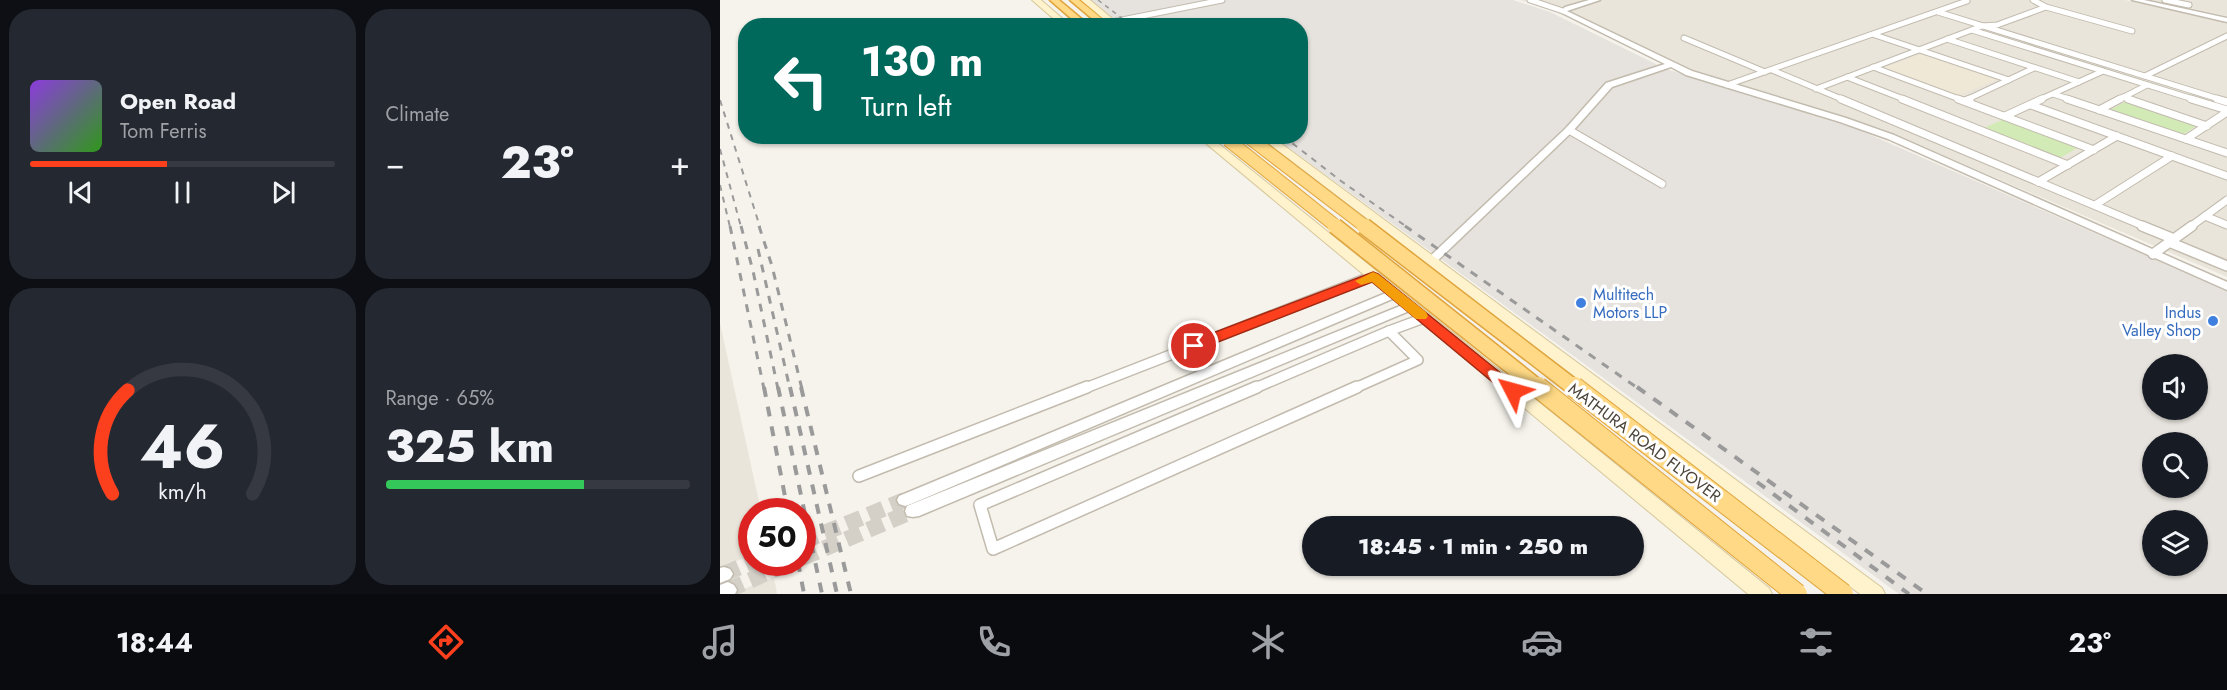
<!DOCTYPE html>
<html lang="en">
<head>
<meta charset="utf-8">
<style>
	:root { --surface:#171b24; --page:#242831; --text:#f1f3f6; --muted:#9ea1a6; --line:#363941; --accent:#fc3f1d }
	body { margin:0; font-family:Jost,sans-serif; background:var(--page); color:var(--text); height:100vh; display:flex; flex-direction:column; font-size:22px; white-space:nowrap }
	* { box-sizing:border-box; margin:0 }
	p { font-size:20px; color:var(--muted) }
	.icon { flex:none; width:33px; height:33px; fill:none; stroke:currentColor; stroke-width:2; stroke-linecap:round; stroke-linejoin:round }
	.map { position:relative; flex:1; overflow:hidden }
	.sheet { display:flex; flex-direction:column; gap:9px; padding:9px; background:#0d0f14; width:720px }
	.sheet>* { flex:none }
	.top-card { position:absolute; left:18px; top:18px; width:570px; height:126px; border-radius:24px; box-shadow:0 2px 4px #0004; background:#00695c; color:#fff; overflow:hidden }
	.controls { position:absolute; left:1422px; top:354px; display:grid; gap:12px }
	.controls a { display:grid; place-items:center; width:66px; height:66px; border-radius:50%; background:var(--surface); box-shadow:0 2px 4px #0004; font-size:30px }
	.speed { position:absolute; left:18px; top:498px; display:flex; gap:12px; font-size:30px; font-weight:700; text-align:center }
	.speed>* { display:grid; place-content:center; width:78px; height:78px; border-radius:50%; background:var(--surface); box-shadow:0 2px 4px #0004; line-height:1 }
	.speed .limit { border:9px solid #d22; background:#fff; color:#111 }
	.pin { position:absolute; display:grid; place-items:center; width:51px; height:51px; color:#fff; margin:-26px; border:3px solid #fff; border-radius:50%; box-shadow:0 2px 6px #0007 }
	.me { position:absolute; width:66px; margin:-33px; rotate:309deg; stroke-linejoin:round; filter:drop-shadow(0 0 4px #0008) }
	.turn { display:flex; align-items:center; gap:21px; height:126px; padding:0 24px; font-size:27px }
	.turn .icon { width:78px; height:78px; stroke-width:2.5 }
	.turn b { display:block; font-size:42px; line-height:51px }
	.big { font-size:45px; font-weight:800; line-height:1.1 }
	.sheet .widget { flex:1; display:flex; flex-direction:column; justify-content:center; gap:9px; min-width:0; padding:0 21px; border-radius:24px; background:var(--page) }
	.sheet .dial { align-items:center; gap:0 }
	.dial svg { height:156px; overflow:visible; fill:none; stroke:var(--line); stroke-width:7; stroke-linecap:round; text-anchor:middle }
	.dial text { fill:var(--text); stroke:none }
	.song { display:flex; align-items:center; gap:18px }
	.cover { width:72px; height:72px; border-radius:9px; background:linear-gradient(135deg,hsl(270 70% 55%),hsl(110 70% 35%)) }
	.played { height:6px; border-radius:3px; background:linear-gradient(90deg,var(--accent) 45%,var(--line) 45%) }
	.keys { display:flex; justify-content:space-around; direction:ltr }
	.heat { display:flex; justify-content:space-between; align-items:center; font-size:33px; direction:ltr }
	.charge { height:9px; border-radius:4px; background:linear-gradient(90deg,#34c759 65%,var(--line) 0) }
	.sheet .tiles { flex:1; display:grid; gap:9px; grid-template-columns:repeat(2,1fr) }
	.trip { position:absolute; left:582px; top:516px; width:342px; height:60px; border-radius:30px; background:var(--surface); box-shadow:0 2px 4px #0004; font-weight:800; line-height:60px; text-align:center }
	.tab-bar { display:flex; height:96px; justify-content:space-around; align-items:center; background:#090b0e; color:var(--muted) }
	.tab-bar .icon { width:42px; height:42px }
	.tab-bar .on { color:var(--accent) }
	.tab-bar b { font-size:27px; color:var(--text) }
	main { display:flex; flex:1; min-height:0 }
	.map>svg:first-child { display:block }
	.residential { fill:#eae5da }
	.industrial { fill:#e6e2dd; fill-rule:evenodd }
	.education { fill:#efe8d6 }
	.green { fill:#d2eab5 }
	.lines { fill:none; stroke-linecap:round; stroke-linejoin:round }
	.tertiary-tunnel { stroke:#d4d0c8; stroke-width:16; stroke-dasharray:16 8; stroke-linecap:butt }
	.minor-far3-casing { stroke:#c2bbae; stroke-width:7 }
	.minor-far2-casing { stroke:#c2bbae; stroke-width:9 }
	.minor-far1-casing { stroke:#c2bbae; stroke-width:12 }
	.minor-casing { stroke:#c2bbae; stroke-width:14 }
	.tertiary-casing { stroke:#c2bbae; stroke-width:3 }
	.secondary-casing { stroke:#d6c79b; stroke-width:2 }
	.trunk-casing { stroke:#e0a43c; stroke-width:3 }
	.minor-far3 { stroke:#fff; stroke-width:5 }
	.minor-far2 { stroke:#fff; stroke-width:7 }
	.minor-far1 { stroke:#fff; stroke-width:9 }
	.minor { stroke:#fff; stroke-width:11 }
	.tertiary { fill:#fff; fill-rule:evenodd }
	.secondary { fill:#fff3cd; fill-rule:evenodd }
	.trunk { fill:#ffd985; fill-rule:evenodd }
	.rail-far3 { stroke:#9a9a9a; stroke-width:1.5; stroke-dasharray:4.5 4.5; stroke-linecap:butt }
	.rail-far2 { stroke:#9a9a9a; stroke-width:2; stroke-dasharray:6 6; stroke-linecap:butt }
	.rail-far1 { stroke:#9a9a9a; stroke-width:3; stroke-dasharray:8 8; stroke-linecap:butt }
	.rail { stroke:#9a9a9a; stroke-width:4; stroke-dasharray:10 10; stroke-linecap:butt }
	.trunk-bridge-far2-casing { stroke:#e0a43c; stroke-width:14; stroke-linecap:butt }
	.trunk-bridge-far1-casing { stroke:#e0a43c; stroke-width:18; stroke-linecap:butt }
	.trunk-bridge-casing { stroke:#e0a43c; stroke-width:22; stroke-linecap:butt }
	.trunk-bridge-far2 { stroke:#ffd985; stroke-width:12 }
	.trunk-bridge-far1 { stroke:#ffd985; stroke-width:15 }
	.trunk-bridge { stroke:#ffd985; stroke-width:20 }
	.route { fill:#fc3f1d; stroke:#a42913; stroke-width:1.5 }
	.slow { fill:#f59e0b }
	.shop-dot { fill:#3f7fe0; stroke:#fff; stroke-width:2 }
	.labels { text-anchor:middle; stroke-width:6; stroke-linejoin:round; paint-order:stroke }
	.shop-label { font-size:16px; fill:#366cbe; stroke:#fff; text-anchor:start }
	.street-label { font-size:16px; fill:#4b4439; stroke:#fff }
</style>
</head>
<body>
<main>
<section class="sheet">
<div class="tiles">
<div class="widget">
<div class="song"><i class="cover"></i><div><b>Open Road</b><p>Tom Ferris</p></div></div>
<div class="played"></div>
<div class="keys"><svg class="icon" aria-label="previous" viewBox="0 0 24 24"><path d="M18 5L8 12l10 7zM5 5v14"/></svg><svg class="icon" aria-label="pause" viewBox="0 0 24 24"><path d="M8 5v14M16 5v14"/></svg><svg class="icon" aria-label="next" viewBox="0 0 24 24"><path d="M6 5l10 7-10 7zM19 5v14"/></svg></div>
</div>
<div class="widget"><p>Climate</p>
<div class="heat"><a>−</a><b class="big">23°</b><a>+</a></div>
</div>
<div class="widget dial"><svg viewBox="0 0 100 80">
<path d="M14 69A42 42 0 1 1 86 69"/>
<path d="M14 69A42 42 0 0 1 22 16" stroke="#fc3f1d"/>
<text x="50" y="56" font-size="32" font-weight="700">46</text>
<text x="50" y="72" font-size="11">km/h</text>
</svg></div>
<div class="widget"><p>Range · 65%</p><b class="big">325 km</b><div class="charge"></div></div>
</div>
</section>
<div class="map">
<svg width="1507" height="594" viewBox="0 0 1507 594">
	<rect width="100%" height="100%" fill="#f6f3ec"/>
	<g class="residential">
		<polygon points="799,0 1405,0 1507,22 1507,277 1160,128 958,65 845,12"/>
		<polygon points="1431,0 1507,0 1507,16"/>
		<polygon points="0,323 41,511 32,512 31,555 0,568"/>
		<polygon points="54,577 57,594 11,594"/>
	</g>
	<path class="industrial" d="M366,0h427l37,12 116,57 193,61 368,161v303h-328l-625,-457 26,-1v-110l-179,-1zM1432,364h46v46h-46zM1432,442h46v46h-46zM1432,520h46v46h-46z"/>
	<polygon class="education" points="1204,53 1278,79 1237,96 1163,68"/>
	<g class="green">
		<polygon points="1407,101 1479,124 1461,136 1388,111"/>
		<polygon points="1284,119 1359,147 1340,158 1264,128"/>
	</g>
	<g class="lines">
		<g class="tertiary-tunnel">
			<polyline points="82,542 185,500"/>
			<polyline points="82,558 193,511"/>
			<polyline points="4,574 32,562"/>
			<polyline points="8,590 72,562"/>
		</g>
		<g class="minor-far3-casing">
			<g id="minor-far3">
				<polyline points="810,0 843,11"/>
				<polyline points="1313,0 1326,7 1412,31"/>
				<polyline points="1445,0 1469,5"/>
				<polyline points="1218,12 1502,100"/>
				<polyline points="392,22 502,0"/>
				<polyline points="1252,30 1476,100"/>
				<polyline points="1155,35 1289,80"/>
				<polyline points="964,38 1045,72"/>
				<polyline points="1227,39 1359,82"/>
				<polyline points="1153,67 1242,100"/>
				<polyline points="1052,70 1124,100"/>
				<polyline points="1425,76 1507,36"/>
				<polyline points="1127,77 1186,100"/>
				<polyline points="1007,85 1247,1"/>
				<polyline points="1096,89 1262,26 1277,25 1326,7"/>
				<polyline points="1333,94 1352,100"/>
				<polyline points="1403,97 1413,100"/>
				<polyline points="1246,100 1314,68"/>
				<polyline points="1319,100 1383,71"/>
				<polyline points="1398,100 1427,85"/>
			</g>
		</g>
		<g class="minor-far2-casing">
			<g id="minor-far2">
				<polyline points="1121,99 1426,227"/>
				<polyline points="1182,99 1348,165"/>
				<polyline points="1238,99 1374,150"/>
				<polyline points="1347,99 1507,153"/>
				<polyline points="1408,99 1487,126"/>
				<polyline points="1471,99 1507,110"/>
				<polyline points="1497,99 1507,102"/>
				<polyline points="1245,101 1250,99"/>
				<polyline points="1311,105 1507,176"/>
				<polyline points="1379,110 1400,99"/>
				<polyline points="1285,116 1322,99"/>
				<polyline points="849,130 942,184"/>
				<polyline points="1466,139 1507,112"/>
				<polyline points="1318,182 1397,136"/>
				<polyline points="1375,205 1452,156"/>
				<polyline points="1485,216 1507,225"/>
				<polyline points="1470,227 1507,200"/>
			</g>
		</g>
		<g class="minor-far1-casing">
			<g id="minor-far1">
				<polyline points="1422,226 1454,239"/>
				<polyline points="1449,242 1507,266"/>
				<polyline points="1433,254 1472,226"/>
				<polyline points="669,331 704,318"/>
				<polyline points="363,389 653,276"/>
				<polyline points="533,389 669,331"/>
				<polyline points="633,389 698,360 669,331"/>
			</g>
		</g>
		<g class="minor-casing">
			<g id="minor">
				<polyline points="537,387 260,505 273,549 637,387"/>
				<polyline points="139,476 367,387"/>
			</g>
		</g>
		<g class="tertiary-casing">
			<g id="tertiary">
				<polygon points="869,0 880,0 847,11 972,71 1126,118 1174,135 1507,282 1507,290 1168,139 1120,122 966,75 951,67 892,87 852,132 714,264 706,264 704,262 706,260 846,128 886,83 945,64 840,12 845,7"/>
				<polygon points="1412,0 1424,0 1507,18 1507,22"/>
				<polygon points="673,290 679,294 677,297 191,504 185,506 179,504 177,500 179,496"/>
				<polygon points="690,302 694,303 696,306 694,309 199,516 193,517 187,516 185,511 187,506"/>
				<polygon points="4,567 10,569 13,574 10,579 0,583 0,568"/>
				<polygon points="8,582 14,585 17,590 15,594 0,594 0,585"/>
			</g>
		</g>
		<g class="secondary-casing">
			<g id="secondary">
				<polygon points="312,0 321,0 351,26 342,26"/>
				<polygon points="361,0 370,0 401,26 392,26"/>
				<polygon points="477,136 489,136 1049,588 1052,594 1028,594"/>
				<polygon points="539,136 551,136 1162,588 1165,594 1140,594"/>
			</g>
		</g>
		<g class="trunk-casing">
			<g id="trunk">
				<polygon points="330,0 339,0 370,26 360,26"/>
				<polygon points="350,0 359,0 391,26 381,26"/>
			</g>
		</g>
		<use href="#minor-far3" class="minor-far3"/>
		<use href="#minor-far2" class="minor-far2"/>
		<use href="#minor-far1" class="minor-far1"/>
		<use href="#minor" class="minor"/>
		<use href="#tertiary" class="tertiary"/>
		<use href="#secondary" class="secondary"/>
		<use href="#trunk" class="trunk"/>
		<polyline class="rail-far3" points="378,0 412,26"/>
		<g class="rail-far2">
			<polyline points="0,100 40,227"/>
			<polyline points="563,136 621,181 687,227"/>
			<polyline points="0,149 21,227"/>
			<polyline points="0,185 10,227"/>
		</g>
		<g class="rail-far1">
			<polyline points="10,226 44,389"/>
			<polyline points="21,226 33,271 58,389"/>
			<polyline points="39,226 52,266 82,389"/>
			<polyline points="685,226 919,389"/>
			<polyline points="38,249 70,389"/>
		</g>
		<g class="rail">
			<polyline points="44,387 68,512"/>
			<polyline points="58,387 102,594"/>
			<polyline points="70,387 117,594"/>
			<polyline points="81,387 131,594"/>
			<polyline points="917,387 1207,594"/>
			<polyline points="1037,482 1189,594"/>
			<polyline points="78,562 84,594"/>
		</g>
		<g class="trunk-bridge-far2-casing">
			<g id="trunk-bridge-far2">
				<polyline points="527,136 646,227"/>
				<polyline points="508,140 617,227"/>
			</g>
		</g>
		<g class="trunk-bridge-far1-casing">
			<g id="trunk-bridge-far1">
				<polyline points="615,226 820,389"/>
				<polyline points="644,226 856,389"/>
			</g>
		</g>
		<g class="trunk-bridge-casing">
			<g id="trunk-bridge">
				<polyline points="818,387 1077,594"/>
				<polyline points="854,387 1123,594"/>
			</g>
		</g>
		<use href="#trunk-bridge-far2" class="trunk-bridge-far2"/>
		<use href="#trunk-bridge-far1" class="trunk-bridge-far1"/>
		<use href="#trunk-bridge" class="trunk-bridge"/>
	</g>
	<polygon class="route" points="653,272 658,274 798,387 801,391 798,394 787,394 652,282 480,349 469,349 467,346 469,342"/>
	<polygon class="slow" points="653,272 658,274 706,312 708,316 706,319 696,319 652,282 641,285 635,281"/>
	<g class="shop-dot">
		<circle cx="861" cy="303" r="6"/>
		<circle cx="1493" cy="321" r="6"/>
	</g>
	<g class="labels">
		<g class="shop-label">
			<text x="873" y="300">Multitech<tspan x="873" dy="18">Motors LLP</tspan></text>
			<text x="1481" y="318" text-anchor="end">Indus<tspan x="1481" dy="18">Valley Shop</tspan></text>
		</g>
		<g class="street-label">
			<text transform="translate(925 442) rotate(37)" y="6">MATHURA ROAD FLYOVER</text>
		</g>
	</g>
</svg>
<div class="controls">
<a><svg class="icon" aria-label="sound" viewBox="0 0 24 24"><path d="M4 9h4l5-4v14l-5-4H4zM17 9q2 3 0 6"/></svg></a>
<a><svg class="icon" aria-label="search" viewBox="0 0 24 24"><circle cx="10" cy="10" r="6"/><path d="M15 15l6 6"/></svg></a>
<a><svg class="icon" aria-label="layers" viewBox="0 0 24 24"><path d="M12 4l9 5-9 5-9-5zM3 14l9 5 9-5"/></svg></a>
</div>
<div class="speed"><div class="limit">50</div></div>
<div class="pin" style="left:474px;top:346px;background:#d93025"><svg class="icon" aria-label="arrive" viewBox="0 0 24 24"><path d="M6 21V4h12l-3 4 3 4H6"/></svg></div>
<svg class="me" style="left:793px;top:391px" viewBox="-20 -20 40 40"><path d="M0-17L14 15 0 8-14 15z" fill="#fc3f1d" stroke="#fff" stroke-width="4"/></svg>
<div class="trip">18:45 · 1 min · 250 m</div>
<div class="top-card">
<div class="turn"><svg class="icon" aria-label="left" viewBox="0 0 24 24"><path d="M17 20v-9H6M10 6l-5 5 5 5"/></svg><div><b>130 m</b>Turn left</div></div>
</div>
</div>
</main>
<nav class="tab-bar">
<b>18:44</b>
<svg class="icon on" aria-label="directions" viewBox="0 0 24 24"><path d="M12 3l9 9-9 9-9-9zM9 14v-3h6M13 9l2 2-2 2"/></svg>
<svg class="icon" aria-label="music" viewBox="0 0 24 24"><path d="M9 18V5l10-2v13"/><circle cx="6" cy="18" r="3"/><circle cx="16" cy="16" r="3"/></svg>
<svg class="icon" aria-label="phone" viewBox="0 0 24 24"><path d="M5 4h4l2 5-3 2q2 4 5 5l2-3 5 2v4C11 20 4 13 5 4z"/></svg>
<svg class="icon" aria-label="climate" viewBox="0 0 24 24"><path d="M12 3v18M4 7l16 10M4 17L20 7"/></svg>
<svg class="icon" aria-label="car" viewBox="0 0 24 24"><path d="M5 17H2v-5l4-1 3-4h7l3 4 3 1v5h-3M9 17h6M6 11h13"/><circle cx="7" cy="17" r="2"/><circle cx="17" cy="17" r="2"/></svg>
<svg class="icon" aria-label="filters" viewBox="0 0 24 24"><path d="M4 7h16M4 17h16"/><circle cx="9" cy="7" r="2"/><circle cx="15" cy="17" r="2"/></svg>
<b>23°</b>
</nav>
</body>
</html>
